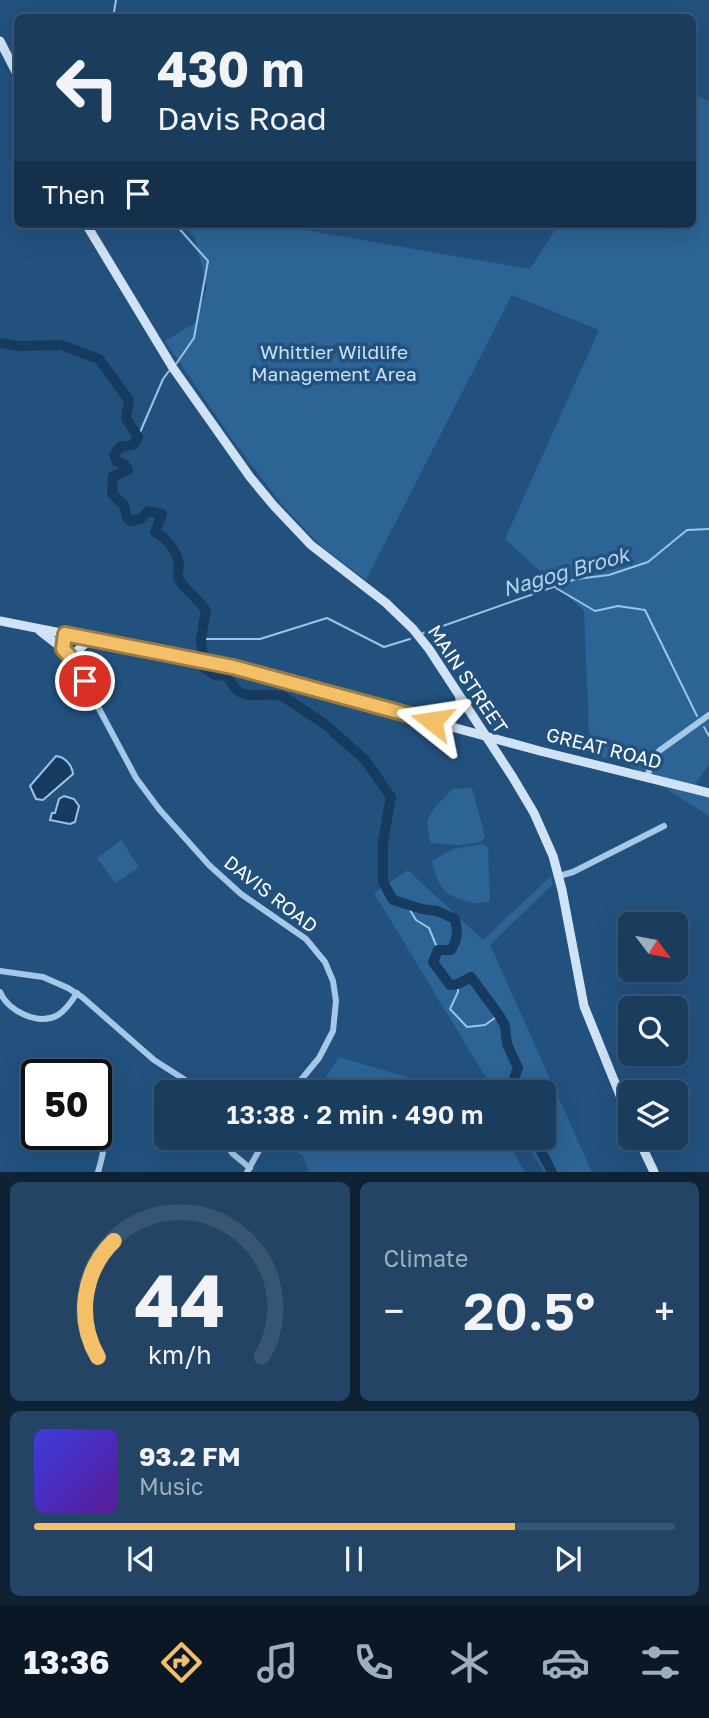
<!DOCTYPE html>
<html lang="en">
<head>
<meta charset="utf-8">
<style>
	:root { --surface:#1a3d5e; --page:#234464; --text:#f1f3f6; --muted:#9faebc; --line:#385673; --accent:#f3c068 }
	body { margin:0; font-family:"Golos Text",sans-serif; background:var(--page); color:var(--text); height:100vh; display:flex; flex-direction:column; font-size:26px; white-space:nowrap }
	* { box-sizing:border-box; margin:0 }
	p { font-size:23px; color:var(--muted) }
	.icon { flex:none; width:38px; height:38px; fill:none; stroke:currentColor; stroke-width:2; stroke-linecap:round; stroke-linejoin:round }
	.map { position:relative; height:1172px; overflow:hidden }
	.sheet { display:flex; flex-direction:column; gap:10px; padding:10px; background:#0e2234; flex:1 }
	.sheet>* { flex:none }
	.banner { position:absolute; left:14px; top:14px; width:682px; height:214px; border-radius:10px; box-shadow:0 7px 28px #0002,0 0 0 2px var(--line); background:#1a3d5e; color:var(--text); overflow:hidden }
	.needle { width:46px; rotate:122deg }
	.buttons { position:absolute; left:618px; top:912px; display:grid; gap:14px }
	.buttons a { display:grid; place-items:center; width:70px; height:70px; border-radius:10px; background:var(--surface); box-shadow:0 7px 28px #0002,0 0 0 2px var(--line); font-size:35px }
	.speed { position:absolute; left:21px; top:1059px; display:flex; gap:14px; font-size:35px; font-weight:700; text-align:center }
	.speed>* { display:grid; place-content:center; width:91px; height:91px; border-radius:50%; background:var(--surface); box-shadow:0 7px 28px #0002,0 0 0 2px var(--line); line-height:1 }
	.speed .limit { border:4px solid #111; border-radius:10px; background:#fff; color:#111 }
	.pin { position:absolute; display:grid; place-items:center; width:60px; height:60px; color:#fff; margin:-30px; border:4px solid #fff; border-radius:50%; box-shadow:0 2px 7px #0007 }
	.me { position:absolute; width:77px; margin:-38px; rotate:285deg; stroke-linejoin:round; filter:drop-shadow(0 0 5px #0008) }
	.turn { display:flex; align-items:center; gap:24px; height:147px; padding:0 28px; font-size:32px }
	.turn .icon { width:91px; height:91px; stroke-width:2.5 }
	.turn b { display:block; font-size:49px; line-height:60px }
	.then { display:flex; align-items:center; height:66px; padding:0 28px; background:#0003; gap:14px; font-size:26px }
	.big { font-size:52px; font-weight:600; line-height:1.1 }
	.sheet .widget { flex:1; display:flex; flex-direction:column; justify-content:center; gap:10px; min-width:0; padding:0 24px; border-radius:10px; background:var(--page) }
	.sheet .dial { align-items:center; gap:0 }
	.dial svg { height:182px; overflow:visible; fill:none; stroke:var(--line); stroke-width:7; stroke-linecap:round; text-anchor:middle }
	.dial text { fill:var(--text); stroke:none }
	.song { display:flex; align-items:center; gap:21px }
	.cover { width:84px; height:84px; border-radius:10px; background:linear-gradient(135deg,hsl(240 70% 55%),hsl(270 70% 35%)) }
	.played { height:7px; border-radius:4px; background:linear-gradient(90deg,var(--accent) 75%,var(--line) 75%) }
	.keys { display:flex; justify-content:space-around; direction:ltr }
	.heat { display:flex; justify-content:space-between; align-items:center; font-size:38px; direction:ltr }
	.sheet .tiles { flex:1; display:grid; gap:10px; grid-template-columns:1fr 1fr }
	.widget:last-child { grid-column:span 2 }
	.trip { position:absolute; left:154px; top:1080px; width:402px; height:70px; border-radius:10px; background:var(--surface); box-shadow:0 7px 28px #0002,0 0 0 2px var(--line); font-weight:600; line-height:70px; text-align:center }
	.tab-bar { display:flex; height:112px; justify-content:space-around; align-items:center; background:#0a1826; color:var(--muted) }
	.tab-bar .icon { width:49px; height:49px }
	.tab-bar .active { color:var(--accent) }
	.tab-bar b { font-size:32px; color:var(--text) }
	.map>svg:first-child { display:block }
	.green { fill:#2c6496 }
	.water { fill:#173b5e; stroke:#9ac4e8; stroke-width:2 }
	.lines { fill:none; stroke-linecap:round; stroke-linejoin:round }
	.stream { stroke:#9ac4e8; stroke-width:2 }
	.river { stroke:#173b5e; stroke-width:10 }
	.minor { stroke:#a6c8e7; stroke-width:6 }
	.secondary { stroke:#d0e3f6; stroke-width:9 }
	.route-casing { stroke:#9e7d44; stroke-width:18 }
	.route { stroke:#f3c068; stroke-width:12 }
	.labels { text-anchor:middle; stroke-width:7; stroke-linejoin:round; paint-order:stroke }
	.park-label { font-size:19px; fill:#cae1f5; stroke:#22517e }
	.street-label { font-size:19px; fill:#fff; stroke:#22517e }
	.water-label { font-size:21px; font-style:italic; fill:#b1d2ee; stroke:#22517e }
</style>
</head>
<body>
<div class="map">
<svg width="709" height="1172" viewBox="0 0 709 1172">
	<rect width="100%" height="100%" fill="#22517e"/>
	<g class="green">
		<polygon points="693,94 709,101 709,765 695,783 709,793 709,816 629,765 590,754 584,611 505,539 599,330 512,295 366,580 321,546 283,506 229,435 165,341 195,323 207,288 195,238 183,224 269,224 530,269 559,224 693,224"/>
		<polygon points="472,788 485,836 481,842 458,845 430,843 427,820 434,808 453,789"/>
		<polygon points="121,840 139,867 116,883 97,858"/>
		<path d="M483,844l5,3 2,54c-15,6 -42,-2 -51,-18 -3,-7 -5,-15 -7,-22l21,-12z"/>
		<polygon points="408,870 483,940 551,876 553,884 490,945 592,1172 544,1172 523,1138 544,1138 544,1092 495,1092 491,1086 374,893"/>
		<polygon points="339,1057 458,1092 316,1092"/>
		<polygon points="285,1138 505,1138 525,1172 309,1172 303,1156 281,1144"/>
	</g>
	<g class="water">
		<path d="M56,756c10,1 16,10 17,18l-30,26 -7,-1 -6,-13z"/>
		<polygon points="64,796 74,799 79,806 75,822 70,824 50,820 52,813 55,813 59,799"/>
	</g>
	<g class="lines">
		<g class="stream">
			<polyline points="113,18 116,0"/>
			<polyline points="175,224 208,261 194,338 176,364"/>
			<polyline points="138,437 163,379 169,371"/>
			<polyline points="556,588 595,611 618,606 645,610 697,716"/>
			<polyline points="423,633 576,579 609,575 648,562 687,530 709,529"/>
			<polyline points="201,639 260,639 327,618 384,647 410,639"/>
			<polyline points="704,727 709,736"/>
			<polyline points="407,905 416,920 429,928 438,950"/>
			<polyline points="458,984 458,992 450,1009 467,1027 485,1025 499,1015"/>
		</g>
		<g class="river">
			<path d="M0,343l19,3 42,-1 38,14 30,41 -3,18 12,19 -5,8 -13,2 -6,8 3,7 7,2 4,6 -15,6 -1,18 12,11 3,13 3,3 11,-2 7,-8 14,3 -7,18c11,5 23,20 24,34 0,3 -2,7 -1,11 2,9 24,25 28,34l-5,28 3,29 11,7 12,1c3,4 7,12 11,15 13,9 32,0 46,6l42,28 39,35 26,37 -8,45v40l10,18 29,9 15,2 18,8c3,13 3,20 -4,31h-13l-5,12 17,23 8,-1 13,-7 28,38 6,11 2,18 11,24 -4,11 2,13"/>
			<polyline points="534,1138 552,1172"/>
		</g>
		<g class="minor">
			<polyline points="65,634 63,649 73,660 136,778 159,809 209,865 241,894 306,939 325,962 333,981 336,1001 333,1031 319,1058 291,1092"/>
			<polyline points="647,777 652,762 659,751 709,715"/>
			<polyline points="559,876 573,872 664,826"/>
			<polyline points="0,971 43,977 68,988 82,997 154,1060 204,1092"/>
			<path d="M0,992c8,19 38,34 58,23 8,-5 14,-14 19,-22"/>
			<path d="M96,1132c12,13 6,25 2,40"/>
			<polyline points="221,1138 233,1154 250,1168"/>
			<polyline points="247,1172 266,1138"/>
		</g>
		<g class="secondary">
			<polyline points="0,41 18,76"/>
			<polyline points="86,224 173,368 250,477 274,506 311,545 386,603 413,629 429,649 512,776 534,813 553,856 562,890 584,1006 630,1120"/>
			<polyline points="0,621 233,667 540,751 709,793"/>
			<polyline points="40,631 63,649"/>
			<polyline points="74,654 90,639"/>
			<path d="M439,723c14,-4 21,-11 21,-25"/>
			<polyline points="638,1138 654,1172"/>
		</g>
	</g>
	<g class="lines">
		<g class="route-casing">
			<polyline id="route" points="85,681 73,660 63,649 65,634 233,667 432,721"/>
		</g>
		<use href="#route" class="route"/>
	</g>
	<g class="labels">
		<g class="park-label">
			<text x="334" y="359">Whittier Wildlife<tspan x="334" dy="22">Management Area</tspan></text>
		</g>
		<g class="street-label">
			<text transform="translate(468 679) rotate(56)" y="7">MAIN STREET</text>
			<text transform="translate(604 748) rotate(14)" y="7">GREAT ROAD</text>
			<text transform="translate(271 894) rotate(38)" y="7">DAVIS ROAD</text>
		</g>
		<g class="water-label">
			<text transform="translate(566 572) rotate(-16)" y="7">Nagog Brook</text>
		</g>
	</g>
</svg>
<div class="buttons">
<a><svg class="needle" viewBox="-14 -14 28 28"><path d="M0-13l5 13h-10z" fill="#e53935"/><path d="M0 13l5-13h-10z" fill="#9faebc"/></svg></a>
<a><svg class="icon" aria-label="search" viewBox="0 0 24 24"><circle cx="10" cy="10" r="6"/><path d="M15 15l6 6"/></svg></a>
<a><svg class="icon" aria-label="layers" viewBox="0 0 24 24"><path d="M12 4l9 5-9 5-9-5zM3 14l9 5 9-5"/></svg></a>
</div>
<div class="speed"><div class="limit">50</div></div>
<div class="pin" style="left:85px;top:681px;background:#d93025"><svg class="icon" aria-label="arrive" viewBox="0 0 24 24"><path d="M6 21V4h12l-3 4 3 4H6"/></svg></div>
<svg class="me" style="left:432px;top:721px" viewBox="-20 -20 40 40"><path d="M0-17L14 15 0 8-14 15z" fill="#f3c068" stroke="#fff" stroke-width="4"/></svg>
<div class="trip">13:38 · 2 min · 490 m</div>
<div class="banner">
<div class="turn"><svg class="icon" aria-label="left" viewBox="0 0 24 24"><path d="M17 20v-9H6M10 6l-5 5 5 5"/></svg><div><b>430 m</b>Davis Road</div></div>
<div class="then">Then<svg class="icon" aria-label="arrive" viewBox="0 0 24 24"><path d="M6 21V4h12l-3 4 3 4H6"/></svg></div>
</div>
</div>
<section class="sheet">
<div class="tiles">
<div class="widget dial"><svg viewBox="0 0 100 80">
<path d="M14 69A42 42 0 1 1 86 69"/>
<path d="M14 69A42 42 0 0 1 21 18" stroke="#f3c068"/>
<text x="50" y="56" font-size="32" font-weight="700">44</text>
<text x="50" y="72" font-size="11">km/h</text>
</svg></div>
<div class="widget"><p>Climate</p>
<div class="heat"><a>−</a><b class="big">20.5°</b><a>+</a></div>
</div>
<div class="widget">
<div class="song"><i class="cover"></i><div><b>93.2 FM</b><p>Music</p></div></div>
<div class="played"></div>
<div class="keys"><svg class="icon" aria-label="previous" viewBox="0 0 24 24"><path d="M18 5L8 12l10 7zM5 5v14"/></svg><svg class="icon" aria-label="pause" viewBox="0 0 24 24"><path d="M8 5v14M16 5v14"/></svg><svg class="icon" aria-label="next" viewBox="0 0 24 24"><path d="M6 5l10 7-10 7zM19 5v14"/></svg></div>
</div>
</div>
</section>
<nav class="tab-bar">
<b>13:36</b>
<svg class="icon active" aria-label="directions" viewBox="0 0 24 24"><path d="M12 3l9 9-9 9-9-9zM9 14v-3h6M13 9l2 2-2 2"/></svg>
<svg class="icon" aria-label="music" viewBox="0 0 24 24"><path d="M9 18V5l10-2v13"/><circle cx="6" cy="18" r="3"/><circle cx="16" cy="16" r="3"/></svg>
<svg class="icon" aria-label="phone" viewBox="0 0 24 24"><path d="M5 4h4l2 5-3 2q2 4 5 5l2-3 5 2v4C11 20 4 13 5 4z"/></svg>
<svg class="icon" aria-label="climate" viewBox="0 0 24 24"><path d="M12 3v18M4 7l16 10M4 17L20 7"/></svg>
<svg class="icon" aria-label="car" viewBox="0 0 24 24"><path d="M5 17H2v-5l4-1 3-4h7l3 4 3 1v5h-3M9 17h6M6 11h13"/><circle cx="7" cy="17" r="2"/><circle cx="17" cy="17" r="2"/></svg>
<svg class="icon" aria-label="filters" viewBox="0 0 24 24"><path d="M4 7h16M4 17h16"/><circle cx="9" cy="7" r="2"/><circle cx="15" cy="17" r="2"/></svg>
</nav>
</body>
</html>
